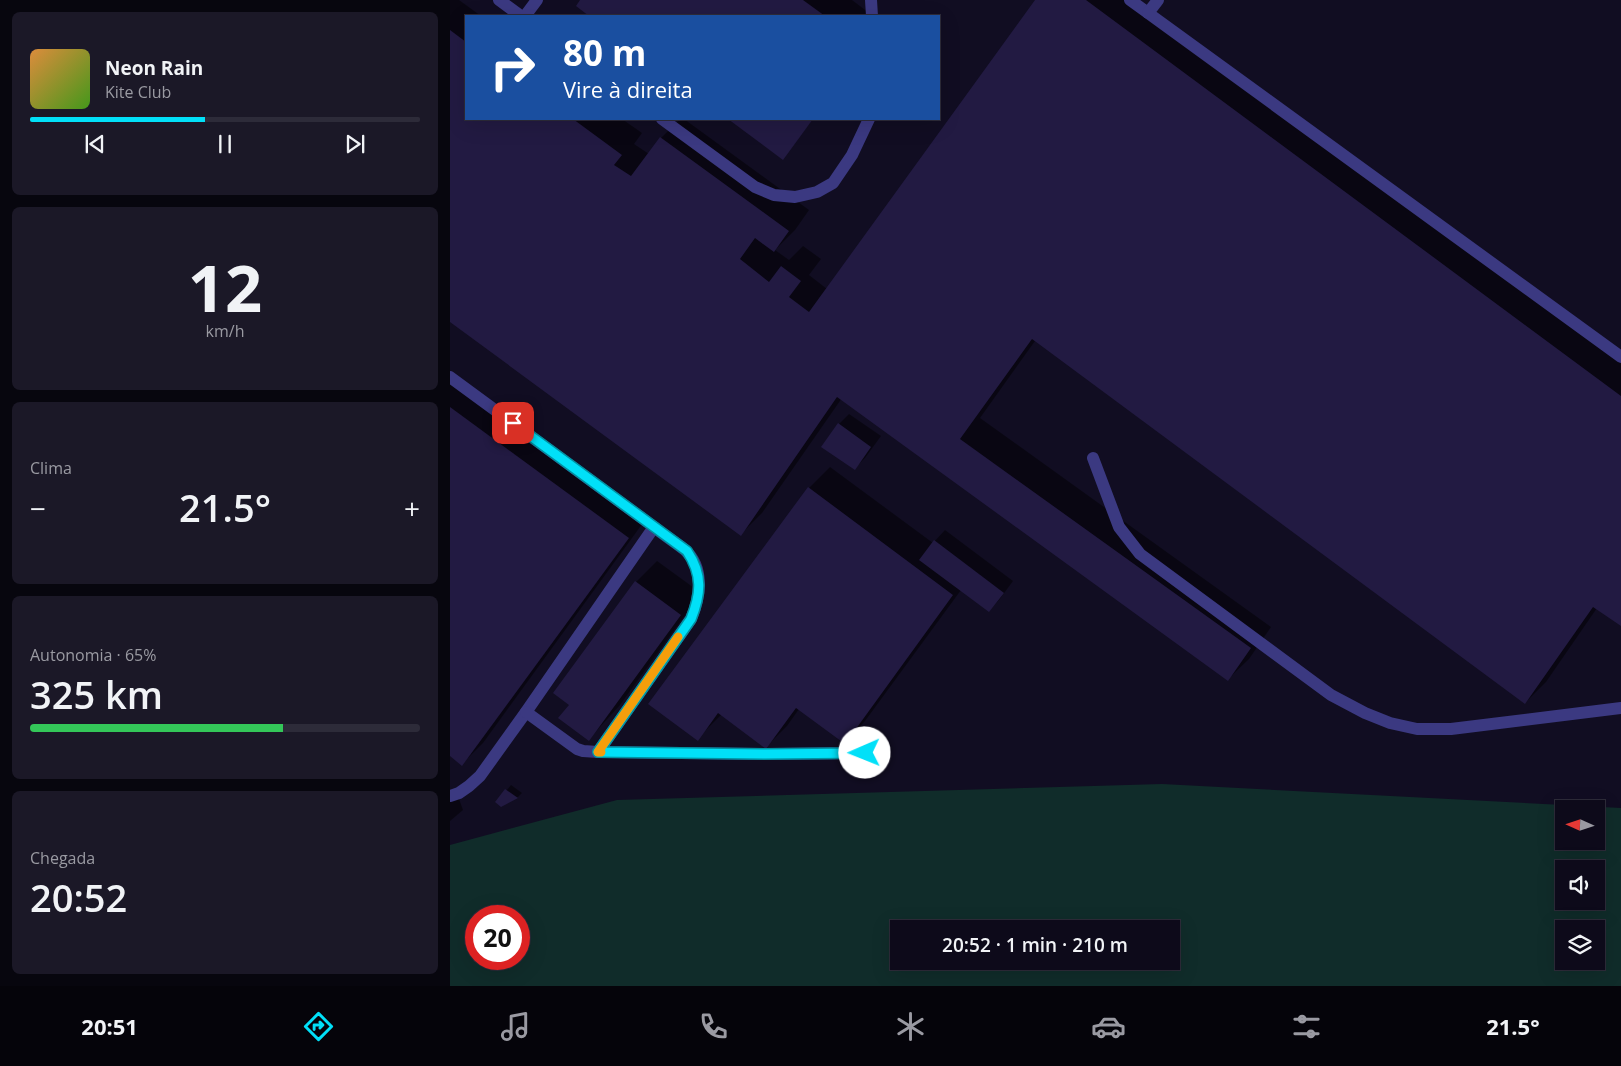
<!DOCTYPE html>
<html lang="pt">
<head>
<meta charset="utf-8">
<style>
	:root { --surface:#0d0a1a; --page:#1b1827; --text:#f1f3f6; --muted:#9a9aa2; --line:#2d2b39; --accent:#01e0f8 }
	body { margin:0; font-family:"Open Sans",sans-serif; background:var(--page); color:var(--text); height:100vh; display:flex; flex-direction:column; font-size:19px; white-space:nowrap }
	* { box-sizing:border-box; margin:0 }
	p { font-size:16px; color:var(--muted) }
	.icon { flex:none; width:28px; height:28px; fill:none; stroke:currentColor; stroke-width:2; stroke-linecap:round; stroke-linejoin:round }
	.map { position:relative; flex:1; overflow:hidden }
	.sheet { display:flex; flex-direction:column; gap:12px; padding:12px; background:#07060e; width:450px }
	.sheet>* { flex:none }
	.top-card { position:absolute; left:15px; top:15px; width:475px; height:105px; border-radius:0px; box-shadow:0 5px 20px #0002,0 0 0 1px var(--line); background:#1a4fa0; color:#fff; overflow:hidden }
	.needle { width:32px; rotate:273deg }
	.tools { position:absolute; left:1105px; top:800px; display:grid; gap:10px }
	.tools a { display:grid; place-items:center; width:50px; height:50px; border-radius:0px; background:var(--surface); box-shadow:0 5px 20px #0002,0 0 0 1px var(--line); font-size:25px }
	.speed { position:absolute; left:15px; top:905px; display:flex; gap:10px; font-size:25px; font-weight:700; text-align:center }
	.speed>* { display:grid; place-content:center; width:65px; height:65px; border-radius:50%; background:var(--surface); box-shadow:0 5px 20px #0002,0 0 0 1px var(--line); line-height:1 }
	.speed .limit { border:8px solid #d22; background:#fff; color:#111 }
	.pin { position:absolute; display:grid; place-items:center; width:42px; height:42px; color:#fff; margin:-21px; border-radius:10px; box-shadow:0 2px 8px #0006 }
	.me { position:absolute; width:55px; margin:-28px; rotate:269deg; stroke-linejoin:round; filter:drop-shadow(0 0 4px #0008) }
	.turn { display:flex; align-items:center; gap:18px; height:105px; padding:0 15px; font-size:22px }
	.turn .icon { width:65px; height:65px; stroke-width:2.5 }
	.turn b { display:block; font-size:35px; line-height:42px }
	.big { font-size:38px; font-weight:600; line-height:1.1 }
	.sheet .tile { flex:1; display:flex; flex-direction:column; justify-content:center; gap:8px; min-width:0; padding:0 18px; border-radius:8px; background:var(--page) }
	.sheet .dial { align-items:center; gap:0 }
	.dial b { font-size:65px; line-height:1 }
	.song { display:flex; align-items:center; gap:15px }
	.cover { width:60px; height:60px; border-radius:8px; background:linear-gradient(135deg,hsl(30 70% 55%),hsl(100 70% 35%)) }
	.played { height:5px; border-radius:2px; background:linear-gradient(90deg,var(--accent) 45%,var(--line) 45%) }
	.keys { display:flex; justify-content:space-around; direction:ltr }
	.heat { display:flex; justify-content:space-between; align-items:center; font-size:28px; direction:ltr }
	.charge { height:8px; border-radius:4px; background:linear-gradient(90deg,#34c759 65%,var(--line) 0) }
	.trip { position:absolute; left:440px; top:920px; width:290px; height:50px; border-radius:0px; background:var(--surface); box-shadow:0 5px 20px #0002,0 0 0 1px var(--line); font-weight:600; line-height:50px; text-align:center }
	.dock { display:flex; height:80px; justify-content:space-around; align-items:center; background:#05040a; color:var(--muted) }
	.dock .icon { width:35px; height:35px }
	.dock .active { color:var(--accent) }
	.dock b { font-size:22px; color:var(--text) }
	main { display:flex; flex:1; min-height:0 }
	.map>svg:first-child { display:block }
	.green { fill:#102c2a; fill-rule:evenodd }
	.shadow { fill:#0007 }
	.building { fill:#221a42 }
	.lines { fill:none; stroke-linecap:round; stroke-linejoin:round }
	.service { stroke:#3b3981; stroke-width:12 }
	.route-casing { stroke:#0192a1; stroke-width:12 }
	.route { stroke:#01e0f8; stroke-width:9 }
	.slow { stroke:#f59e0b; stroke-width:9 }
</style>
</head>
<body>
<main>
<section class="sheet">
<div class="tile">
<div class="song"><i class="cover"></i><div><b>Neon Rain</b><p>Kite Club</p></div></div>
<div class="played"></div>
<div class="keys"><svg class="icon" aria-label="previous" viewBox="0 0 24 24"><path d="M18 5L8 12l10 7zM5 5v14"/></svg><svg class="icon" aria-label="pause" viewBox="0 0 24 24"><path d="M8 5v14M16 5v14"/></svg><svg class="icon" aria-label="next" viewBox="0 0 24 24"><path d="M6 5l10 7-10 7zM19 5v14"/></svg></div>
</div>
<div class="tile dial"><b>12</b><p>km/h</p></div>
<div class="tile"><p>Clima</p>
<div class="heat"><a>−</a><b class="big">21.5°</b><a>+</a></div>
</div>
<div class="tile"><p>Autonomia · 65%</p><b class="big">325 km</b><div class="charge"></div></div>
<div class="tile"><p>Chegada</p><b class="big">20:52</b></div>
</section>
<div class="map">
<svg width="1171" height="986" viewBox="0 0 1171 986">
	<rect width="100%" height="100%" fill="#110d22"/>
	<path class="green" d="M712,784l459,24v178h-1171v-141l167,-45zM1114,809h32v32h-32zM1114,869h32v32h-32zM26,916h43v43h-43zM449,929h272v32h-272zM1114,929h32v32h-32z"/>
	<g class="shadow">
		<polygon points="0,0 9,0 31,16 16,16 16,119 172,119 192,133 184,144 199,154 211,138 230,119 234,119 359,210 345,230 325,250 339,260 353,246 371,259 359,275 377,289 586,0 685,0 1171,359 1171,624 1147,608 1096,682 1075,703 585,341 530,418 821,627 799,659 778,679 392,398 312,513 291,534 0,321"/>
		<polygon points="132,0 402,0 423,16 141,16 127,6"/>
		<polygon points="280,119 363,119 333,158"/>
		<polygon points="0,371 198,516 33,743 12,764 0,755"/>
		<polygon points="399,414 431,436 415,458 404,469 389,424"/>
		<polygon points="380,467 483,543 495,530 563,581 549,600 539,611 511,590 415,721 395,742 349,709 337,726 316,747 272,714 247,739 359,488"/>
		<polygon points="207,561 251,593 170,705 139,739 120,705 186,582"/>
		<polygon points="61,785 72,793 68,797 51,805 47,802"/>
		<polygon points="8,796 13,810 0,821 0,799"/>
	</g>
	<g class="building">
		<polygon points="130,0 353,0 375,16 139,16 126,6"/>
		<polygon points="585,0 636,0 1171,396 1171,626 1143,607 1075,704 582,339 510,439 801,648 778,681 387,397 291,536 0,322 0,30 16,42 16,119 123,119 172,155 164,165 181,176 210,137 339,231 324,252 305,238 290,259 319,282 331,266 351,281 339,297 359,312"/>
		<polygon points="278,119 363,119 333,160"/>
		<polygon points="0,407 179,538 12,766 0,756"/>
		<polygon points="388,423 421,447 405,470 371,447"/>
		<polygon points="358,487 503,595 395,744 346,708 316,749 268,713 248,741 198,704"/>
		<polygon points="484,540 554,593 539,612 469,560"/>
		<polygon points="185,581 231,615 139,741 108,718 119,705 103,693"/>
		<polygon points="55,789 68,798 51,807 45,802"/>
	</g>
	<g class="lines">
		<g class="service">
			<polyline points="49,0 71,16"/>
			<polyline points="421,0 422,16"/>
			<polyline points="680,0 698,13"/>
			<polyline points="708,0 698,13 1171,357"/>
			<polyline points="75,16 87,0"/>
			<polyline points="212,119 305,187 324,195 345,197 367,192 383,183 402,155 419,119"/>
			<polyline points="0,377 204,527 76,712 30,776 19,786 9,793 0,796"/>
			<polyline points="643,458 669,527 690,554 881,695 915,713 940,723 967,729 1001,729 1171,708"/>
			<path d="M76,712l51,37 6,2 15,1 93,-133c9,-21 14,-51 -6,-69 -10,-8 -21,-15 -31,-23"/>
			<polyline points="148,752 315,754 415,753"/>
		</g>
	</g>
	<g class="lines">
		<g class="route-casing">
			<path id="route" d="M63,423l174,128c16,24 14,43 4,68l-93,133 167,2 100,-1"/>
		</g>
		<use href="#route" class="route"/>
		<polyline class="slow" points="151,752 148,752 228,637"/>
	</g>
</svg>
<div class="tools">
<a><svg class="needle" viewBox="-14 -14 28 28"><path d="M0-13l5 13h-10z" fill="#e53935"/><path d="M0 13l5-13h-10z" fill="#9a9aa2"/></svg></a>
<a><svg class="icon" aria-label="sound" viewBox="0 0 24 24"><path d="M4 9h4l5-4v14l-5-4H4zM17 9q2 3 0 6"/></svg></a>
<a><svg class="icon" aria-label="layers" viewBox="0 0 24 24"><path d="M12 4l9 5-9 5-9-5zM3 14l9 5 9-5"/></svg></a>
</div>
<div class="speed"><div class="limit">20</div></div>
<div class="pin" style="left:63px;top:423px;background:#d93025"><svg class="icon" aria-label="arrive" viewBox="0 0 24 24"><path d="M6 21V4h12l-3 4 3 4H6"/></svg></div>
<svg class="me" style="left:415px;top:753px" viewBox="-20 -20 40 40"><circle r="19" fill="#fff"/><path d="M0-13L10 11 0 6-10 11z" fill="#01e0f8"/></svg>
<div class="trip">20:52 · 1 min · 210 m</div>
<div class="top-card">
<div class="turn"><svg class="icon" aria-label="right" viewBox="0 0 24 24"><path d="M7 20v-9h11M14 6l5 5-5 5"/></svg><div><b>80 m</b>Vire à direita</div></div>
</div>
</div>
</main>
<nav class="dock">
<b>20:51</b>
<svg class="icon active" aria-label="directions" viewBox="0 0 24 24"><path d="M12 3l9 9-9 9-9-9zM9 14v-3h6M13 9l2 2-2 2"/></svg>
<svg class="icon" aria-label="music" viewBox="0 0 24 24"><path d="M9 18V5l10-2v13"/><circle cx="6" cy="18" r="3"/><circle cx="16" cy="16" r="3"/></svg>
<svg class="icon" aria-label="phone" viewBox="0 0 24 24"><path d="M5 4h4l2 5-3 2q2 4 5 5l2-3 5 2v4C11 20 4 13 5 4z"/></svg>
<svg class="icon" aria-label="climate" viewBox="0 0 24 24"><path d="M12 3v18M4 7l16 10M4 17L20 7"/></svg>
<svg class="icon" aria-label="car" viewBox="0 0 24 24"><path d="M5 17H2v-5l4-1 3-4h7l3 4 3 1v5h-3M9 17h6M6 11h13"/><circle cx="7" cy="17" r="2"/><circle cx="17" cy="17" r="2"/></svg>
<svg class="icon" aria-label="filters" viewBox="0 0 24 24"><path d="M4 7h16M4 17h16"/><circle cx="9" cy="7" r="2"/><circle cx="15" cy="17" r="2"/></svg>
<b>21.5°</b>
</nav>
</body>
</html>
